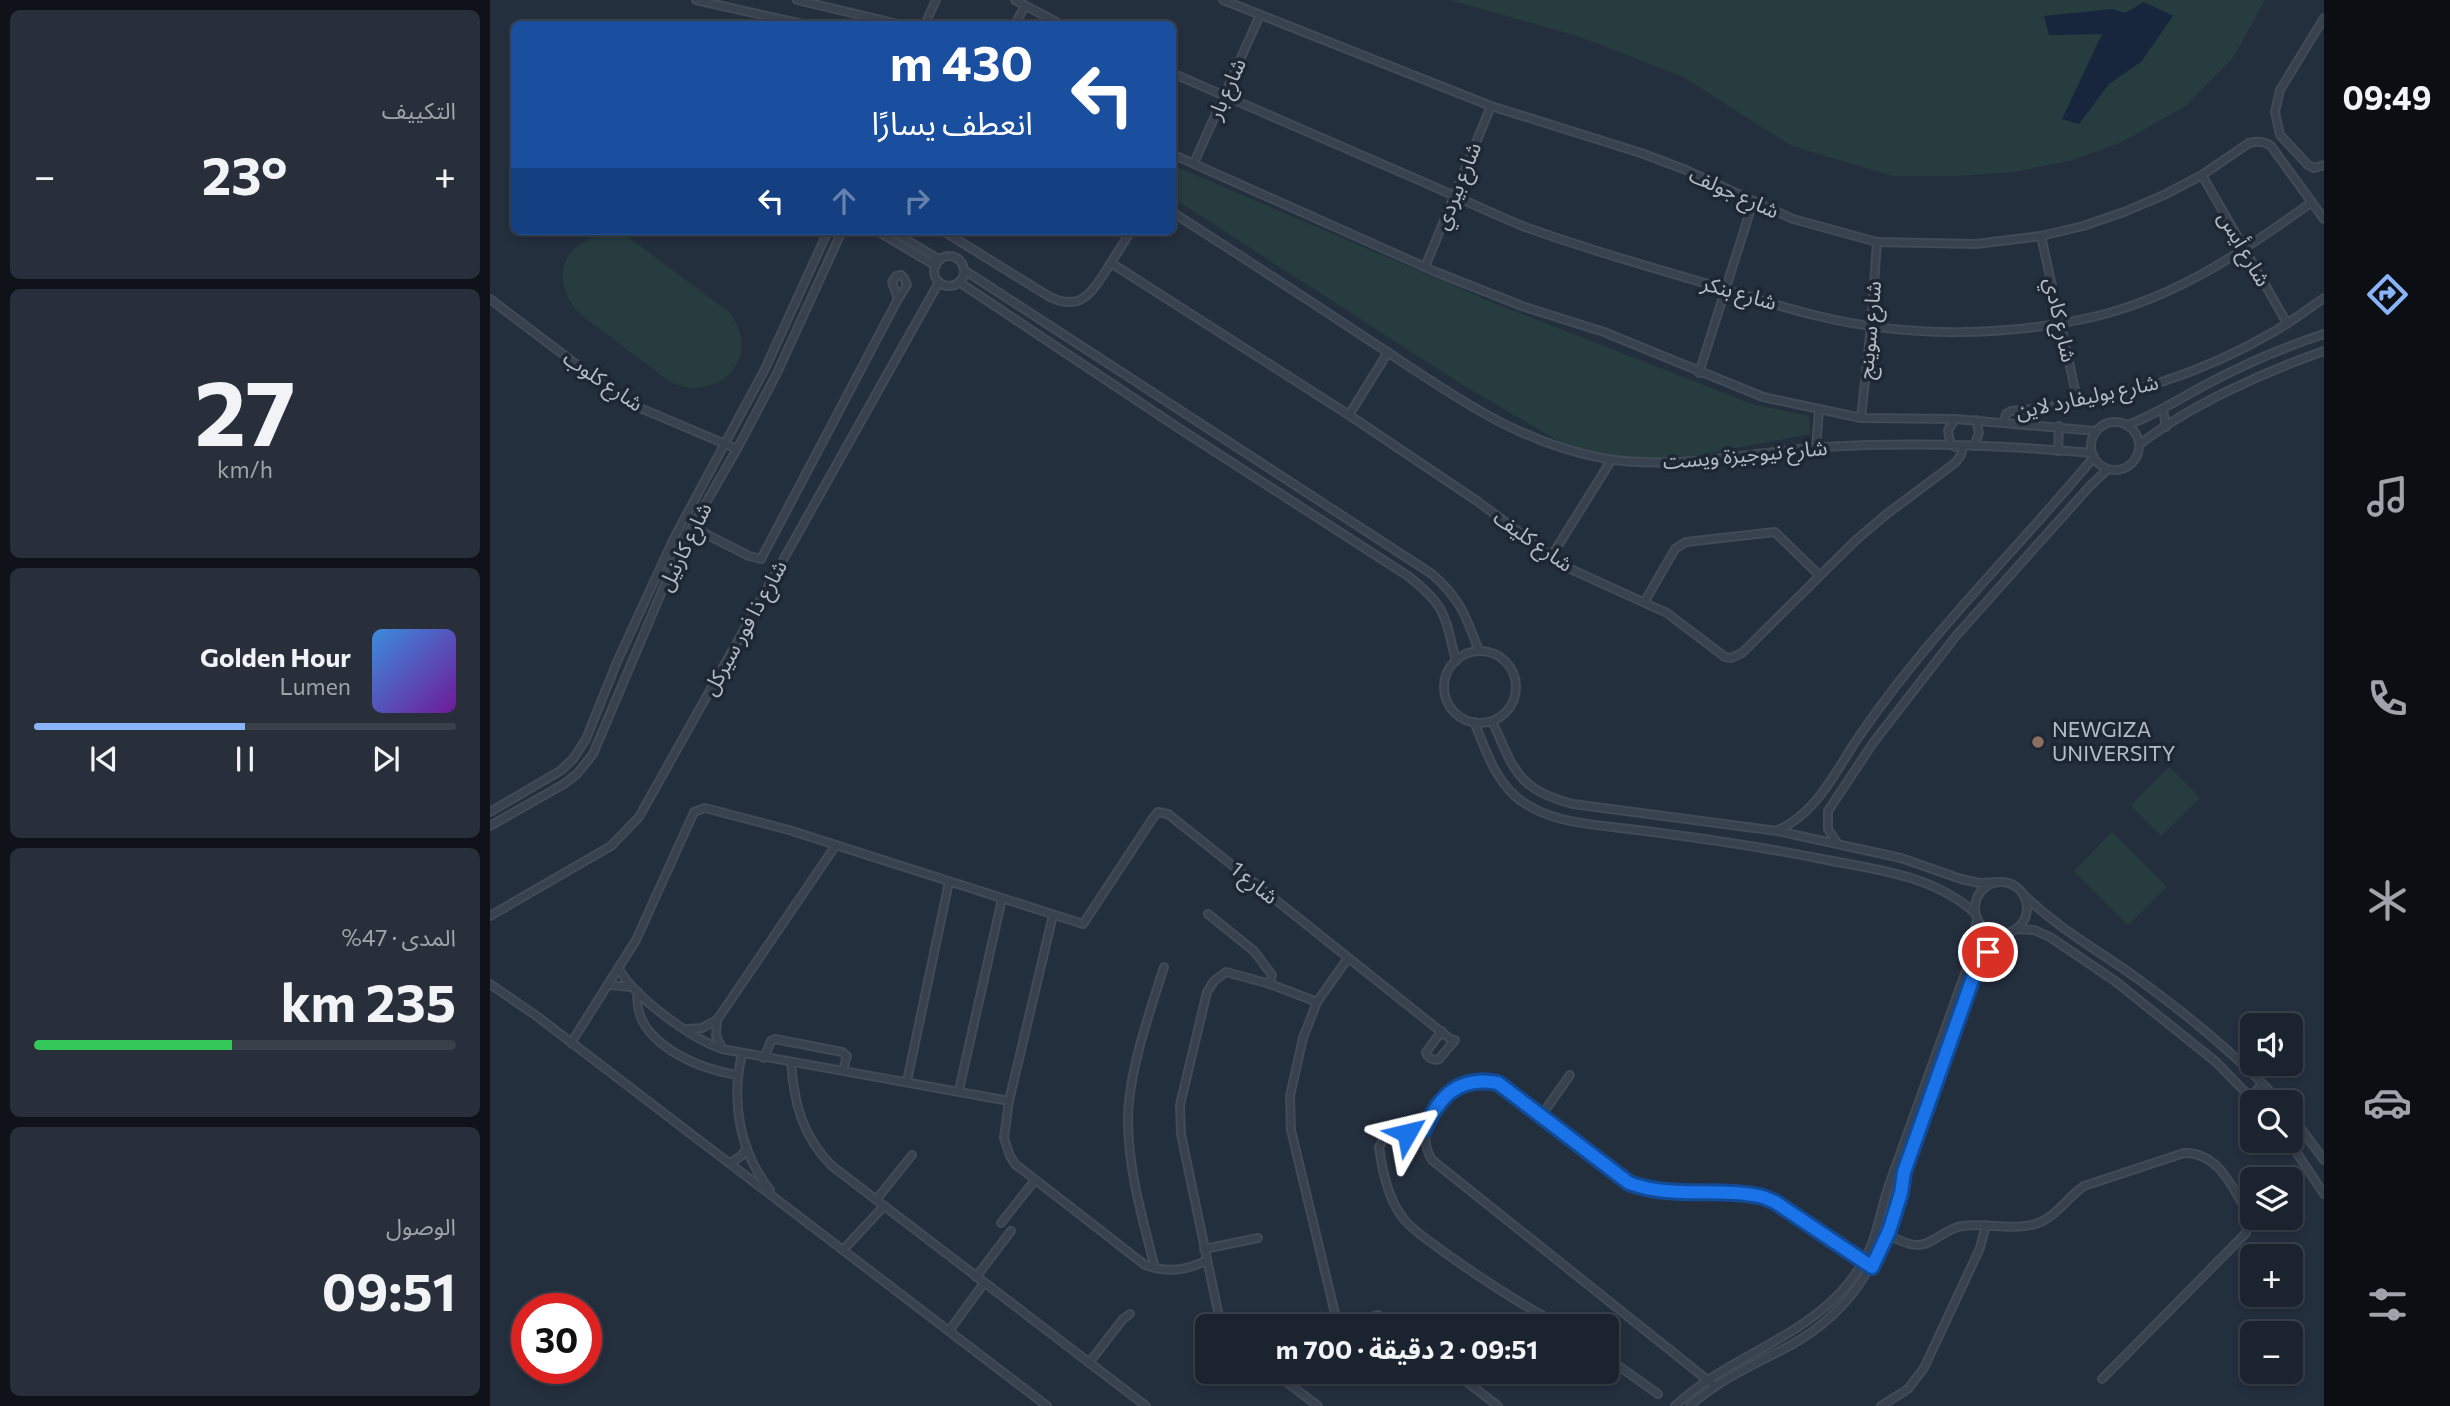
<!DOCTYPE html>
<html lang="ar">
<head>
<meta charset="utf-8">
<style>
	:root { --surface:#1b232e; --page:#282f3a; --text:#f1f3f6; --muted:#a0a4aa; --line:#39404a; --accent:#8ab4f8 }
	body { margin:0; font-family:Commissioner,"Noto Sans Arabic",sans-serif; background:var(--page); color:var(--text); direction:rtl; height:100vh; display:flex; flex-direction:column; font-size:26px; white-space:nowrap }
	* { box-sizing:border-box; margin:0 }
	p { font-size:23px; color:var(--muted) }
	.icon { flex:none; width:38px; height:38px; fill:none; stroke:currentColor; stroke-width:2; stroke-linecap:round; stroke-linejoin:round }
	.map { position:relative; flex:1; overflow:hidden; direction:ltr }
	.side { display:flex; flex-direction:column; gap:10px; padding:10px; background:#0f1319; width:490px }
	.side>* { flex:none }
	.hud { position:absolute; left:21px; top:21px; width:665px; height:214px; border-radius:10px; box-shadow:0 4px 10px #0003,0 0 0 2px var(--line); direction:rtl; background:#1a4fa0; color:#fff; overflow:hidden }
	.fabs { position:absolute; left:1750px; top:1013px; display:grid; gap:14px }
	.fabs a { display:grid; place-items:center; width:63px; height:63px; border-radius:10px; background:var(--surface); box-shadow:0 4px 10px #0003,0 0 0 2px var(--line); font-size:35px }
	.speed { position:absolute; left:21px; top:1293px; display:flex; gap:14px; font-size:35px; font-weight:700; text-align:center }
	.speed>* { display:grid; place-content:center; width:91px; height:91px; border-radius:50%; background:var(--surface); box-shadow:0 4px 10px #0003,0 0 0 2px var(--line); line-height:1 }
	.speed .limit { border:10px solid #d22; background:#fff; color:#111 }
	.pin { position:absolute; display:grid; place-items:center; width:60px; height:60px; color:#fff; margin:-30px; border:4px solid #fff; border-radius:50%; box-shadow:0 2px 7px #0007 }
	.me { position:absolute; width:77px; margin:-38px; rotate:53deg; stroke-linejoin:round; filter:drop-shadow(0 0 5px #0008) }
	.turn { display:flex; align-items:center; gap:24px; height:147px; padding:0 28px; font-size:32px }
	.turn .icon { width:91px; height:91px; stroke-width:2.5 }
	.turn b { display:block; font-size:49px; line-height:60px }
	.lanes { display:flex; align-items:center; height:66px; padding:0 28px; background:#0003; justify-content:center; gap:35px; direction:ltr }
	.lanes .off { opacity:.35 }
	.big { font-size:52px; font-weight:700; line-height:1.1 }
	.side .tile { flex:1; display:flex; flex-direction:column; justify-content:center; gap:10px; min-width:0; padding:0 24px; border-radius:10px; background:var(--page) }
	.side .dial { align-items:center; gap:0 }
	.dial b { font-size:91px; line-height:1 }
	.song { display:flex; align-items:center; gap:21px }
	.cover { width:84px; height:84px; border-radius:10px; background:linear-gradient(135deg,hsl(210 70% 55%),hsl(280 70% 35%)) }
	.played { height:7px; border-radius:4px; background:linear-gradient(90deg,var(--accent) 50%,var(--line) 50%) }
	.keys { display:flex; justify-content:space-around; direction:ltr }
	.heat { display:flex; justify-content:space-between; align-items:center; font-size:38px; direction:ltr }
	.charge { height:10px; border-radius:5px; background:linear-gradient(90deg,#34c759 47%,var(--line) 0) }
	.trip { position:absolute; left:705px; top:1314px; width:424px; height:70px; border-radius:10px; background:var(--surface); box-shadow:0 4px 10px #0003,0 0 0 2px var(--line); font-weight:700; line-height:70px; text-align:center; direction:rtl }
	main { display:flex; flex:1; min-height:0 }
	.tabs { display:flex; flex-direction:column; width:126px; justify-content:space-around; align-items:center; background:#0b0e12; color:var(--muted) }
	.tabs .icon { width:49px; height:49px }
	.tabs .active { color:var(--accent) }
	.tabs b { font-size:32px; color:var(--text) }
	.map>svg:first-child { display:block }
	.green { fill:#263c3f }
	.water { fill:#17263c }
	.lines { fill:none; stroke-linecap:round; stroke-linejoin:round }
	.street-casing { stroke:#414a57; stroke-width:10 }
	.street { stroke:#38414e; stroke-width:6 }
	.route-casing { stroke:#114b97; stroke-width:18 }
	.route { stroke:#1a73e8; stroke-width:12 }
	.education-dot { fill:#8d6e63; stroke:#1d2633; stroke-width:2.5 }
	.labels { text-anchor:middle; stroke-width:7; stroke-linejoin:round; paint-order:stroke }
	.street-label { font-size:21px; fill:#b4bcc9; stroke:#1d2633 }
	.poi-label { font-size:21px; fill:#b4bcc9; stroke:#1d2633; text-anchor:start }
</style>
</head>
<body>
<main>
<nav class="tabs">
<b>09:49</b>
<svg class="icon active" aria-label="directions" viewBox="0 0 24 24"><path d="M12 3l9 9-9 9-9-9zM9 14v-3h6M13 9l2 2-2 2"/></svg>
<svg class="icon" aria-label="music" viewBox="0 0 24 24"><path d="M9 18V5l10-2v13"/><circle cx="6" cy="18" r="3"/><circle cx="16" cy="16" r="3"/></svg>
<svg class="icon" aria-label="phone" viewBox="0 0 24 24"><path d="M5 4h4l2 5-3 2q2 4 5 5l2-3 5 2v4C11 20 4 13 5 4z"/></svg>
<svg class="icon" aria-label="climate" viewBox="0 0 24 24"><path d="M12 3v18M4 7l16 10M4 17L20 7"/></svg>
<svg class="icon" aria-label="car" viewBox="0 0 24 24"><path d="M5 17H2v-5l4-1 3-4h7l3 4 3 1v5h-3M9 17h6M6 11h13"/><circle cx="7" cy="17" r="2"/><circle cx="17" cy="17" r="2"/></svg>
<svg class="icon" aria-label="filters" viewBox="0 0 24 24"><path d="M4 7h16M4 17h16"/><circle cx="9" cy="7" r="2"/><circle cx="15" cy="17" r="2"/></svg>
</nav>
<div class="map">
<svg width="1834" height="1406" viewBox="0 0 1834 1406">
	<rect width="100%" height="100%" fill="#242f3e"/>
	<g class="green">
		<polygon points="960,0 1775,0 1743,58 1696,106 1630,143 1583,160 1524,172 1470,176 1403,176 1302,146 1193,77 1091,37"/>
		<polygon points="682,165 1009,305 1262,404 1319,416 1320,434 1156,465 1072,443 971,384 683,198"/>
		<path d="M117,234l21,3 101,75c34,43 -7,91 -57,71l-91,-68c-33,-34 -20,-74 26,-81z"/>
		<polygon points="1679,767 1710,798 1671,836 1641,805"/>
		<polygon points="1622,832 1677,887 1638,925 1584,871"/>
	</g>
	<polygon class="water" points="1654,2 1683,16 1651,62 1619,84 1589,124 1572,119 1612,34 1559,35 1554,16 1622,9 1635,13"/>
	<g class="lines">
		<g class="street-casing">
			<g id="street">
				<polyline points="206,0 312,24"/>
				<polyline points="307,0 408,24"/>
				<polyline points="525,0 570,24"/>
				<path d="M733,0l268,106 150,47 45,17 107,49 84,23 99,2 65,-8 42,-10 41,-14 40,-17 38,-20 47,-32c9,-2 15,-2 22,3l53,73"/>
				<polyline points="1834,18 1790,90 1785,112 1790,135 1818,165 1824,168 1834,165"/>
				<polyline points="435,24 446,0"/>
				<polyline points="525,24 535,6"/>
				<path d="M682,73c81,35 161,70 242,105 35,15 70,32 106,47 59,22 120,39 181,57 39,11 78,25 117,34 90,22 190,21 279,0 82,-20 148,-66 215,-114"/>
				<polyline points="682,154 946,272 1032,306 1114,332 1273,397 1371,418 1465,419 1606,431"/>
				<polyline points="704,163 770,15"/>
				<polyline points="1712,175 1797,323"/>
				<path d="M682,212c67,43 134,86 200,130 74,48 140,99 230,116 74,13 147,-6 221,-11 89,-5 180,-2 269,6"/>
				<polyline points="387,231 446,266"/>
				<polyline points="402,231 450,260"/>
				<path d="M453,231l107,66c31,15 42,-5 57,-28 8,-13 16,-25 24,-38"/>
				<polyline points="1551,236 1588,403"/>
				<circle cx="459" cy="271" r="15"/>
				<polyline points="621,263 859,415 987,501 1074,566 1177,613 1235,657 1241,658 1252,653 1366,540 1398,513 1465,463 1471,455 1473,447"/>
				<polyline points="935,267 1001,106"/>
				<path d="M474,270l468,304c30,27 33,41 47,77"/>
				<polygon points="411,275 414,278 417,285 408,299 402,282 406,276"/>
				<path d="M469,282l224,149 225,145c39,31 36,38 48,85"/>
				<polyline points="0,299 136,402 247,449"/>
				<polyline points="1209,373 1263,202"/>
				<polyline points="1673,409 1676,427"/>
				<polyline points="859,415 898,352"/>
				<polyline points="1371,418 1381,326 1387,242"/>
				<path d="M1514,422l2,-8 5,-3c93,-7 184,-33 264,-80 17,-10 33,-22 49,-33"/>
				<circle cx="1625" cy="446" r="24"/>
				<path d="M1638,425c29,-11 54,-28 81,-42 38,-20 75,-36 115,-49"/>
				<path d="M1649,445c49,-39 125,-73 185,-94"/>
				<polyline points="1484,446 1489,433 1486,420"/>
				<polyline points="1465,447 1460,442 1458,430 1465,419"/>
				<polyline points="1326,448 1329,410"/>
				<polyline points="1568,451 1569,426"/>
				<polyline points="202,527 259,556 271,559 408,299"/>
				<polyline points="1061,557 1122,459"/>
				<polyline points="1155,601 1185,549 1196,542 1285,532 1329,575"/>
				<circle cx="990" cy="687" r="36"/>
				<path d="M1002,721c22,48 25,69 81,83l204,27 124,27 60,21 18,4 18,-1"/>
				<path d="M984,722c11,26 20,55 41,74 33,29 82,28 122,34 64,8 127,17 190,30 53,10 107,16 148,53"/>
				<polyline points="0,812 70,771 83,759 96,739 127,662 184,538 275,369 338,231"/>
				<polyline points="0,826 74,784 87,774 103,754 183,565 202,527 247,449 286,375 352,231"/>
				<path d="M1288,830c37,-16 55,-54 76,-86 70,-105 160,-191 240,-287"/>
				<polyline points="1347,843 1338,829 1338,811 1383,743 1466,636 1599,487 1618,469"/>
				<circle cx="1511" cy="908" r="26"/>
				<path d="M1536,897c33,32 75,55 112,82 51,37 100,77 142,123"/>
				<polyline points="718,914 764,951 782,975 780,984"/>
				<path d="M563,915l-44,186 -5,37 6,18 5,8 130,101c22,8 41,6 62,-5"/>
				<polyline points="0,916 121,846 149,817 449,282"/>
				<polyline points="1526,929 1544,930 1560,937 1625,981 1726,1062 1765,1102"/>
				<path d="M129,969c16,29 72,69 103,80l287,52"/>
				<polyline points="0,984 48,1017 557,1406"/>
				<polyline points="120,985 141,987"/>
				<path d="M148,992c-8,49 61,78 100,83"/>
				<polyline points="827,1002 858,958"/>
				<polyline points="227,1020 226,1036 232,1048"/>
				<polyline points="198,1029 212,1028 227,1020 346,845"/>
				<path d="M952,1031l-16,21c1,6 8,9 13,7l16,-19"/>
				<polyline points="81,1043 146,940 204,812 215,808 299,830 593,924 663,818 668,812 678,814 964,1042"/>
				<path d="M252,1054c-11,47 -3,97 28,136"/>
				<polyline points="274,1058 281,1041 285,1039 352,1052 357,1056 353,1070"/>
				<path d="M301,1062c3,41 11,74 41,104l314,240"/>
				<polyline points="417,1081 459,882"/>
				<polyline points="469,1090 512,899"/>
				<polyline points="1756,1093 1765,1093 1772,1083"/>
				<polyline points="1801,1115 1834,1160"/>
				<polyline points="1051,1116 1080,1075"/>
				<path d="M934,1130l-39,7 -6,10c3,23 9,52 24,71 10,13 28,24 41,34 38,27 77,53 118,74"/>
				<polyline points="1799,1141 1834,1194"/>
				<polyline points="240,1163 251,1156 257,1148"/>
				<polyline points="386,1200 422,1155"/>
				<polyline points="511,1223 545,1180"/>
				<path d="M1397,1235c9,3 21,11 31,10 14,0 28,-17 44,-19 26,-4 57,7 81,-5 16,-8 26,-25 41,-35l100,-33c35,-1 49,36 65,62l-3,18 -144,146"/>
				<polyline points="714,1249 768,1238"/>
				<polyline points="353,1250 394,1206"/>
				<path d="M665,1268c-12,-48 -27,-98 -27,-148 0,-47 22,-109 36,-153"/>
				<polyline points="486,1277 521,1231"/>
				<polyline points="731,1326 691,1134 690,1105 717,992 724,981 736,972 780,984 827,1002 813,1038 800,1096 801,1130 848,1326"/>
				<polyline points="853,1326 888,1315 905,1326"/>
				<polyline points="459,1331 494,1283"/>
				<polyline points="1116,1357 1168,1394"/>
				<polyline points="599,1363 633,1319 640,1314"/>
				<polyline points="783,1372 828,1406"/>
				<polyline points="964,1372 1008,1406"/>
				<polyline points="794,1381 803,1372"/>
				<path d="M1225,1386l-283,-226c-19,-30 6,-70 38,-78 9,-2 18,-1 28,1l131,100 14,5 120,9 12,5 97,65"/>
				<path d="M1185,1406c64,-60 158,-72 196,-160 8,-20 11,-41 18,-61l78,-217 10,-49"/>
				<path d="M1200,1406c29,-27 66,-42 101,-61 52,-29 82,-71 100,-127 3,-8 8,-16 10,-25 1,-7 1,-14 3,-21l71,-200 13,-20 16,-18"/>
				<polyline points="1391,1406 1418,1389 1434,1368 1490,1248 1496,1225"/>
			</g>
		</g>
		<use href="#street" class="street"/>
	</g>
	<g class="lines">
		<g class="route-casing">
			<path id="route" d="M917,1133l17,-3c15,-33 34,-55 74,-47l131,100c42,16 91,4 134,14l12,5 97,65 17,-36 12,-38 3,-21 71,-200 13,-20"/>
		</g>
		<use href="#route" class="route"/>
	</g>
	<circle class="education-dot" cx="1548" cy="742" r="7"/>
	<g class="labels">
		<g class="street-label">
			<text transform="translate(737 89) rotate(-66)" y="7">شارع بار</text>
			<text transform="translate(968 186) rotate(-68)" y="7">شارع بيردي</text>
			<text transform="translate(1244 193) rotate(24)" y="7">شارع جولف</text>
			<text transform="translate(1754 249) rotate(60)" y="7">شارع أيس</text>
			<text transform="translate(1249 293) rotate(16)" y="7">شارع بنكر</text>
			<text transform="translate(1570 320) rotate(78)" y="7">شارع كادي</text>
			<text transform="translate(1380 330) rotate(-85)" y="7">شارع سوينج</text>
			<text transform="translate(113 381) rotate(34)" y="7">شارع كلوب</text>
			<text transform="translate(1597 397) rotate(-12)" y="7">شارع بوليفارد لاين</text>
			<text transform="translate(1255 455) rotate(-5)" y="7">شارع نيوجيزة ويست</text>
			<text transform="translate(1043 541) rotate(35)" y="7">شارع كليف</text>
			<text transform="translate(195 547) rotate(-64)" y="7">شارع كارنيل</text>
			<text transform="translate(255 628) rotate(-61)" y="7">شارع ذا فور سيركل</text>
			<text transform="translate(764 883) rotate(39)" y="7">شارع 1</text>
		</g>
		<g class="poi-label">
			<text x="1562" y="737">NEWGIZA<tspan x="1562" dy="24">UNIVERSITY</tspan></text>
		</g>
	</g>
</svg>
<div class="fabs">
<a><svg class="icon" aria-label="sound" viewBox="0 0 24 24"><path d="M4 9h4l5-4v14l-5-4H4zM17 9q2 3 0 6"/></svg></a>
<a><svg class="icon" aria-label="search" viewBox="0 0 24 24"><circle cx="10" cy="10" r="6"/><path d="M15 15l6 6"/></svg></a>
<a><svg class="icon" aria-label="layers" viewBox="0 0 24 24"><path d="M12 4l9 5-9 5-9-5zM3 14l9 5 9-5"/></svg></a>
<a>+</a>
<a>−</a>
</div>
<div class="speed"><div class="limit">30</div></div>
<div class="pin" style="left:1498px;top:952px;background:#d93025"><svg class="icon" aria-label="arrive" viewBox="0 0 24 24"><path d="M6 21V4h12l-3 4 3 4H6"/></svg></div>
<svg class="me" style="left:917px;top:1133px" viewBox="-20 -20 40 40"><path d="M0-17L14 15 0 8-14 15z" fill="#1a73e8" stroke="#fff" stroke-width="4"/></svg>
<div class="trip">09:51 · 2 دقيقة · 700 m</div>
<div class="hud">
<div class="turn"><svg class="icon" aria-label="left" viewBox="0 0 24 24"><path d="M17 20v-9H6M10 6l-5 5 5 5"/></svg><div><b>430 m</b>انعطف يسارًا</div></div>
<div class="lanes"><svg class="icon" aria-label="left" viewBox="0 0 24 24"><path d="M17 20v-9H6M10 6l-5 5 5 5"/></svg><svg class="icon off" aria-label="ahead" viewBox="0 0 24 24"><path d="M12 20V5M6 11l6-6 6 6"/></svg><svg class="icon off" aria-label="right" viewBox="0 0 24 24"><path d="M7 20v-9h11M14 6l5 5-5 5"/></svg></div>
</div>
</div>
<section class="side">
<div class="tile"><p>التكييف</p>
<div class="heat"><a>−</a><b class="big">23°</b><a>+</a></div>
</div>
<div class="tile dial"><b>27</b><p>km/h</p></div>
<div class="tile">
<div class="song"><i class="cover"></i><div><b>Golden Hour</b><p>Lumen</p></div></div>
<div class="played"></div>
<div class="keys"><svg class="icon" aria-label="previous" viewBox="0 0 24 24"><path d="M18 5L8 12l10 7zM5 5v14"/></svg><svg class="icon" aria-label="pause" viewBox="0 0 24 24"><path d="M8 5v14M16 5v14"/></svg><svg class="icon" aria-label="next" viewBox="0 0 24 24"><path d="M6 5l10 7-10 7zM19 5v14"/></svg></div>
</div>
<div class="tile"><p>المدى · 47%</p><b class="big">235 km</b><div class="charge"></div></div>
<div class="tile"><p>الوصول</p><b class="big">09:51</b></div>
</section>
</main>
</body>
</html>
